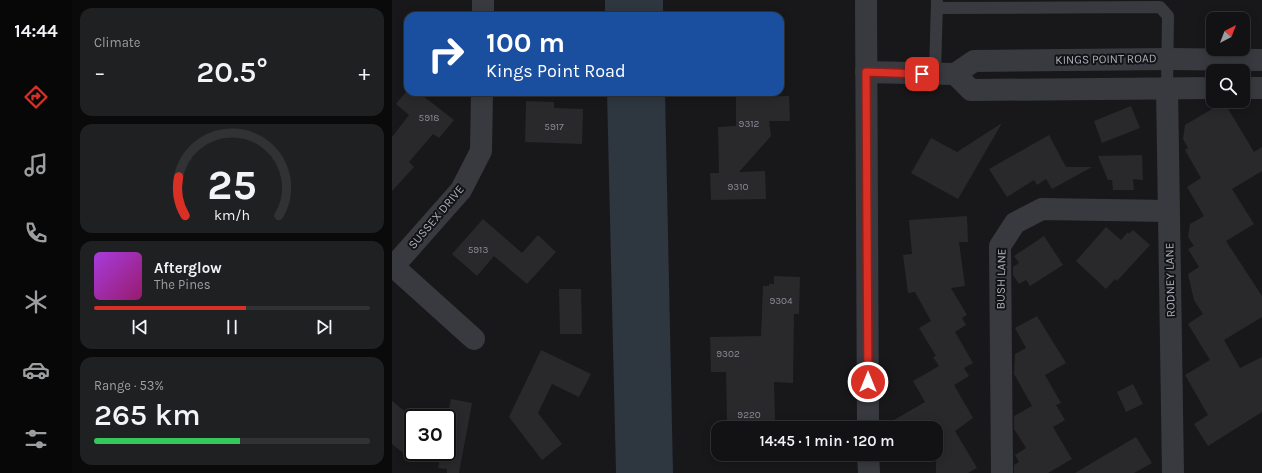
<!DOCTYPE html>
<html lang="en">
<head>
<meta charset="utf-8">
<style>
	:root { --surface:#121214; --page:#1f2022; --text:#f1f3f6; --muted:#9c9ea0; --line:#313234; --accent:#d93025 }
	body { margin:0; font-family:Karla,sans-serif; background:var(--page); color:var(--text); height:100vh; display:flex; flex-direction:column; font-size:15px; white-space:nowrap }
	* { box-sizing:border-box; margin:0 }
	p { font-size:13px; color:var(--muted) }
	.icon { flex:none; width:22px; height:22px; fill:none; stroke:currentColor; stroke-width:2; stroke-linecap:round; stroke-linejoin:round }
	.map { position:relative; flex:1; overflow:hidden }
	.side { display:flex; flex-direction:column; gap:8px; padding:8px; background:#0a0a0b; width:320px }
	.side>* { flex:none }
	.hud { position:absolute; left:12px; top:12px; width:380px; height:84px; border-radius:12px; box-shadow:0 2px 10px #0003,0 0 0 1px var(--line); background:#1a4fa0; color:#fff; overflow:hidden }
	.needle { width:26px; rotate:42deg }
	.tools { position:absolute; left:814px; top:12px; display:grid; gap:8px }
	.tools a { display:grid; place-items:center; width:44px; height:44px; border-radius:8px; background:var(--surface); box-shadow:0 2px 10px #0003,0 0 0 1px var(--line); font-size:20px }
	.speed { position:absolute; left:12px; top:409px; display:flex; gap:8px; font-size:20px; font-weight:700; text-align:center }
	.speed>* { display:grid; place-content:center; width:52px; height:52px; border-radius:50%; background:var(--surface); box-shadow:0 2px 10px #0003,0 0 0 1px var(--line); line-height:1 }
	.speed .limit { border:2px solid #111; border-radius:6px; background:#fff; color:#111 }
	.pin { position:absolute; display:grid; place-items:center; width:34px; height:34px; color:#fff; margin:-17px; border-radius:8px; box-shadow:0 2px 6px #0006 }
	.me { position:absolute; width:44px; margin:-22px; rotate:0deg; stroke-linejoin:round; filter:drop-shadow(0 0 3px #0008) }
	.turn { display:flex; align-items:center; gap:14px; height:84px; padding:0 16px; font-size:18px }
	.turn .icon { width:52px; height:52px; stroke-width:2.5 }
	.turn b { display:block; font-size:28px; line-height:34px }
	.big { font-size:30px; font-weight:600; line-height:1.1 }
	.side .widget { flex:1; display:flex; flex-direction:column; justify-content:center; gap:6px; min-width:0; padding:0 14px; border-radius:12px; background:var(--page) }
	.side .dial { align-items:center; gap:0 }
	.dial svg { height:104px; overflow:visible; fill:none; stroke:var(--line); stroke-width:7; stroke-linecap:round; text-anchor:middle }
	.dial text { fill:var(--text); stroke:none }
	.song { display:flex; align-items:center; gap:12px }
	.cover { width:48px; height:48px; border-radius:6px; background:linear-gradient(135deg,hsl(280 70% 55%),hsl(320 70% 35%)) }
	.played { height:4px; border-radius:2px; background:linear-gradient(90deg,var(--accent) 55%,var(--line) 55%) }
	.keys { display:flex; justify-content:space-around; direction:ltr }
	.heat { display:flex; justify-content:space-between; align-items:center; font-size:22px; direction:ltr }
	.charge { height:6px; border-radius:3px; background:linear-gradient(90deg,#34c759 53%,var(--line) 0) }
	.trip { position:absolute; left:319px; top:421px; width:232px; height:40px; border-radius:12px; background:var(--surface); box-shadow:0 2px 10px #0003,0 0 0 1px var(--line); font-weight:600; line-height:40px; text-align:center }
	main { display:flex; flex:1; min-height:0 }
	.tabs { display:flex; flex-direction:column; width:72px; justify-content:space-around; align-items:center; background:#070708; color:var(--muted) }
	.tabs .icon { width:28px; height:28px }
	.tabs .selected { color:var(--accent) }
	.tabs b { font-size:18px; color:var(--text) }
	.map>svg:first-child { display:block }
	.water { fill:#2e363f }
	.building { fill:#29282b }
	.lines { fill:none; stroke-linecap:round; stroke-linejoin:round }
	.service { stroke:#393a40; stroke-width:12 }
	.minor { stroke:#393a40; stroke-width:22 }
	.route-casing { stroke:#8d1f18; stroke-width:10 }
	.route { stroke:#d93025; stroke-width:7 }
	.labels { text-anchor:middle; stroke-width:4; stroke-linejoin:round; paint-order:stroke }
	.number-label { font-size:10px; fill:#8a8c96 }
	.street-label { font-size:12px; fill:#aaaeba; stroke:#131316 }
</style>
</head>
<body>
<main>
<nav class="tabs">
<b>14:44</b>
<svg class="icon selected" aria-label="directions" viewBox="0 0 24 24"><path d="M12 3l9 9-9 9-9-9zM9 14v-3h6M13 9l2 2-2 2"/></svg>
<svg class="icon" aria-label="music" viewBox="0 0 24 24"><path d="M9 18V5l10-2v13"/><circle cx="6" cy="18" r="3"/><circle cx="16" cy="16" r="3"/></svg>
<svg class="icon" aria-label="phone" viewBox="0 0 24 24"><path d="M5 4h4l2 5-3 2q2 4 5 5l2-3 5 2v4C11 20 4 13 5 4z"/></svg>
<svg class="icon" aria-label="climate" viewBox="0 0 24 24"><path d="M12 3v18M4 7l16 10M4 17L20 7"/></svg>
<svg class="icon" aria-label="car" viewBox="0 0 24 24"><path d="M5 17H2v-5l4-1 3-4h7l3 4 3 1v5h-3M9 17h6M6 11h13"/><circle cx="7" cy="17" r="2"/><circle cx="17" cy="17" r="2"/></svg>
<svg class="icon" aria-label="filters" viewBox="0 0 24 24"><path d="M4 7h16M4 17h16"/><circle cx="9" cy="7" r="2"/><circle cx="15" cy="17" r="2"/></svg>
</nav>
<section class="side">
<div class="widget"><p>Climate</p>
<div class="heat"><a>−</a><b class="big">20.5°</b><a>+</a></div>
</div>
<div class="widget dial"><svg viewBox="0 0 100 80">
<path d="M14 69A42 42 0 1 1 86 69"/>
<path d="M14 69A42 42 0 0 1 9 39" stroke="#d93025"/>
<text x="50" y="56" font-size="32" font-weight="700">25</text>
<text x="50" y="72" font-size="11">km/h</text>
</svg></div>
<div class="widget">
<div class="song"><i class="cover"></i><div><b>Afterglow</b><p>The Pines</p></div></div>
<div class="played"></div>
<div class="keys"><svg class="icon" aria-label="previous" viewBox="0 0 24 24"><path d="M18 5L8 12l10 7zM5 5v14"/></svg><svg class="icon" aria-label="pause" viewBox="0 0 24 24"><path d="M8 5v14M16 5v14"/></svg><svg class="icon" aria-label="next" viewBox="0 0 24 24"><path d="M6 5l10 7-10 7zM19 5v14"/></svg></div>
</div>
<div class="widget"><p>Range · 53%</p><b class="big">265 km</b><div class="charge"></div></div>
</section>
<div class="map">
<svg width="870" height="473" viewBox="0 0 870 473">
	<rect width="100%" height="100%" fill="#18181a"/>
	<g class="water">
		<rect x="213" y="0" width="58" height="16"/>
		<polygon points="215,92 273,92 281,473 224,473"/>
	</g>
	<g class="building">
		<polygon points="14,92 26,92 62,120 47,138 41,134 17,162 22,167 0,191 0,137 17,115 4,104"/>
		<polygon points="397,96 398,121 377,121 379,136 347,172 373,171 374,199 319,200 318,173 327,173 326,127 344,126 344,97"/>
		<polygon points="134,101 162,102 162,108 191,109 190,144 133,142"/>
		<polygon points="832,102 862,152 870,147 870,171 840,189 862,224 834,241 870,296 870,317 832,340 848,368 870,357 870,412 816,446 802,424 816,415 793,375 818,360 796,324 811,314 802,300 796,274 807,267 796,249 802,246 796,237 798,224 812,216 795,187 809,178 793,150 796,148 791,139 793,125"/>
		<polygon points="739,106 748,128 710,143 702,121"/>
		<polygon points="610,123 566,199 519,173 539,138 565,152"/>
		<polygon points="657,135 674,167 700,167 660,189 654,179 645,185 642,180 615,197 597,169"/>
		<polygon points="750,155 751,180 741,179 742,190 721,190 720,180 716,180 706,156"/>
		<polygon points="575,216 576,242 567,242 573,286 559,288 575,315 570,318 574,325 563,332 581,363 572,368 577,376 562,385 581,418 563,431 585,468 576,473 544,473 544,428 488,428 533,402 521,381 547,366 541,357 544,356 527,328 539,321 523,292 516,293 511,255 520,254 517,220"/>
		<polygon points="91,219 130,253 146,235 164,252 135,284 102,256 85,276 60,254"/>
		<polygon points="714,227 729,240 736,232 737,234 741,230 758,245 725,281 723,279 714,289 684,261"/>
		<polygon points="652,236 671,265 638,286 634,280 627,284 621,275 621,267 627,263 622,256"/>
		<polygon points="382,276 408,277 407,314 402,314 401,383 382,382 383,421 335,421 334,372 319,372 318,337 369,336 371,286 377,286 377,284 382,284"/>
		<polygon points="167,289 189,289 190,334 168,334"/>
		<polygon points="645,316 674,363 653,375 669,403 664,405 673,420 661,427 680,459 656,473 622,473 622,465 627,462 623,455 634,448 622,429 622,416 640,406 622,374 623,354 634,348 623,328"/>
		<polygon points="149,350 199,374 187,397 160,384 146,413 170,444 150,460 117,417"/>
		<polygon points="741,384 751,404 734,412 725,392"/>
		<polygon points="59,399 80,403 67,473 55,473 55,469 46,468 49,452 55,452 55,420"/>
		<polygon points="0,401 21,418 21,461 0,444"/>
		<polygon points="744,437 760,463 742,473 683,473"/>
	</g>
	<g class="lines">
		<g class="service">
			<polyline points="545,8 768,7 776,16 775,87"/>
			<polyline points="543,74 545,1"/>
		</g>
		<g class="minor">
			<polyline points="474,0 476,428"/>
			<polyline points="91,16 91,0"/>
			<polyline points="474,72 563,74 582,61 776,59 870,60"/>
			<polyline points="563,74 579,90 821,88"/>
			<polyline points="775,87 781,473"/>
			<polyline points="851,88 870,88"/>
			<polyline points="1,266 82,339"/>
			<polyline points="0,268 69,190 89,151 90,92"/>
			<polyline points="476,454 477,473"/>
			<polyline points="610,473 608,246 623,223 650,209 777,211"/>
		</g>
	</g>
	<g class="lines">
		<g class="route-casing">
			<polyline id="route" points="476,382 474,72 530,74"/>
		</g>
		<use href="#route" class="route"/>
	</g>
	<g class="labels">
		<g class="number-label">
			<text x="37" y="121">5918</text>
			<text x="357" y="127">9312</text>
			<text x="162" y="130">5917</text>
			<text x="346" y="190">9310</text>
			<text x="86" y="253">5913</text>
			<text x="389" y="304">9304</text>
			<text x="336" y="357">9302</text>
			<text x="357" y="418">9220</text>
		</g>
		<g class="street-label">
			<text transform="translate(714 59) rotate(-1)" y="4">KINGS POINT ROAD</text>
			<text transform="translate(44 217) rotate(-50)" y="4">SUSSEX DRIVE</text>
			<text transform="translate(609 279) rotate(-89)" y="4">BUSH LANE</text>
			<text transform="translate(778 280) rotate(-91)" y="4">RODNEY LANE</text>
		</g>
	</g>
</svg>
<div class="tools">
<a><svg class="needle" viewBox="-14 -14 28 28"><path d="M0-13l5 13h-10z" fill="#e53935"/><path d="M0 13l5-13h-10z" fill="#9c9ea0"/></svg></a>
<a><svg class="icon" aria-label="search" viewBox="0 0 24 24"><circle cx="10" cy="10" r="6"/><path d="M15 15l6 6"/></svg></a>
</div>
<div class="speed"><div class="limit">30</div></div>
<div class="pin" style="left:530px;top:74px;background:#d93025"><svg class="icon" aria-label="arrive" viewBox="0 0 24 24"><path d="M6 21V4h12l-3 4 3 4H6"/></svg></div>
<svg class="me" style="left:476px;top:382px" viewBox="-20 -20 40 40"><circle r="17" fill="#d93025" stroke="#fff" stroke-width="3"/><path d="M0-11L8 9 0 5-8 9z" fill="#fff"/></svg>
<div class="trip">14:45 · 1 min · 120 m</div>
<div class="hud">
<div class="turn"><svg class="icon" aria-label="right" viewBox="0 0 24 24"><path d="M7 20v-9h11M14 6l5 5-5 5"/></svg><div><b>100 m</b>Kings Point Road</div></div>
</div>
</div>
</main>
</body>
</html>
